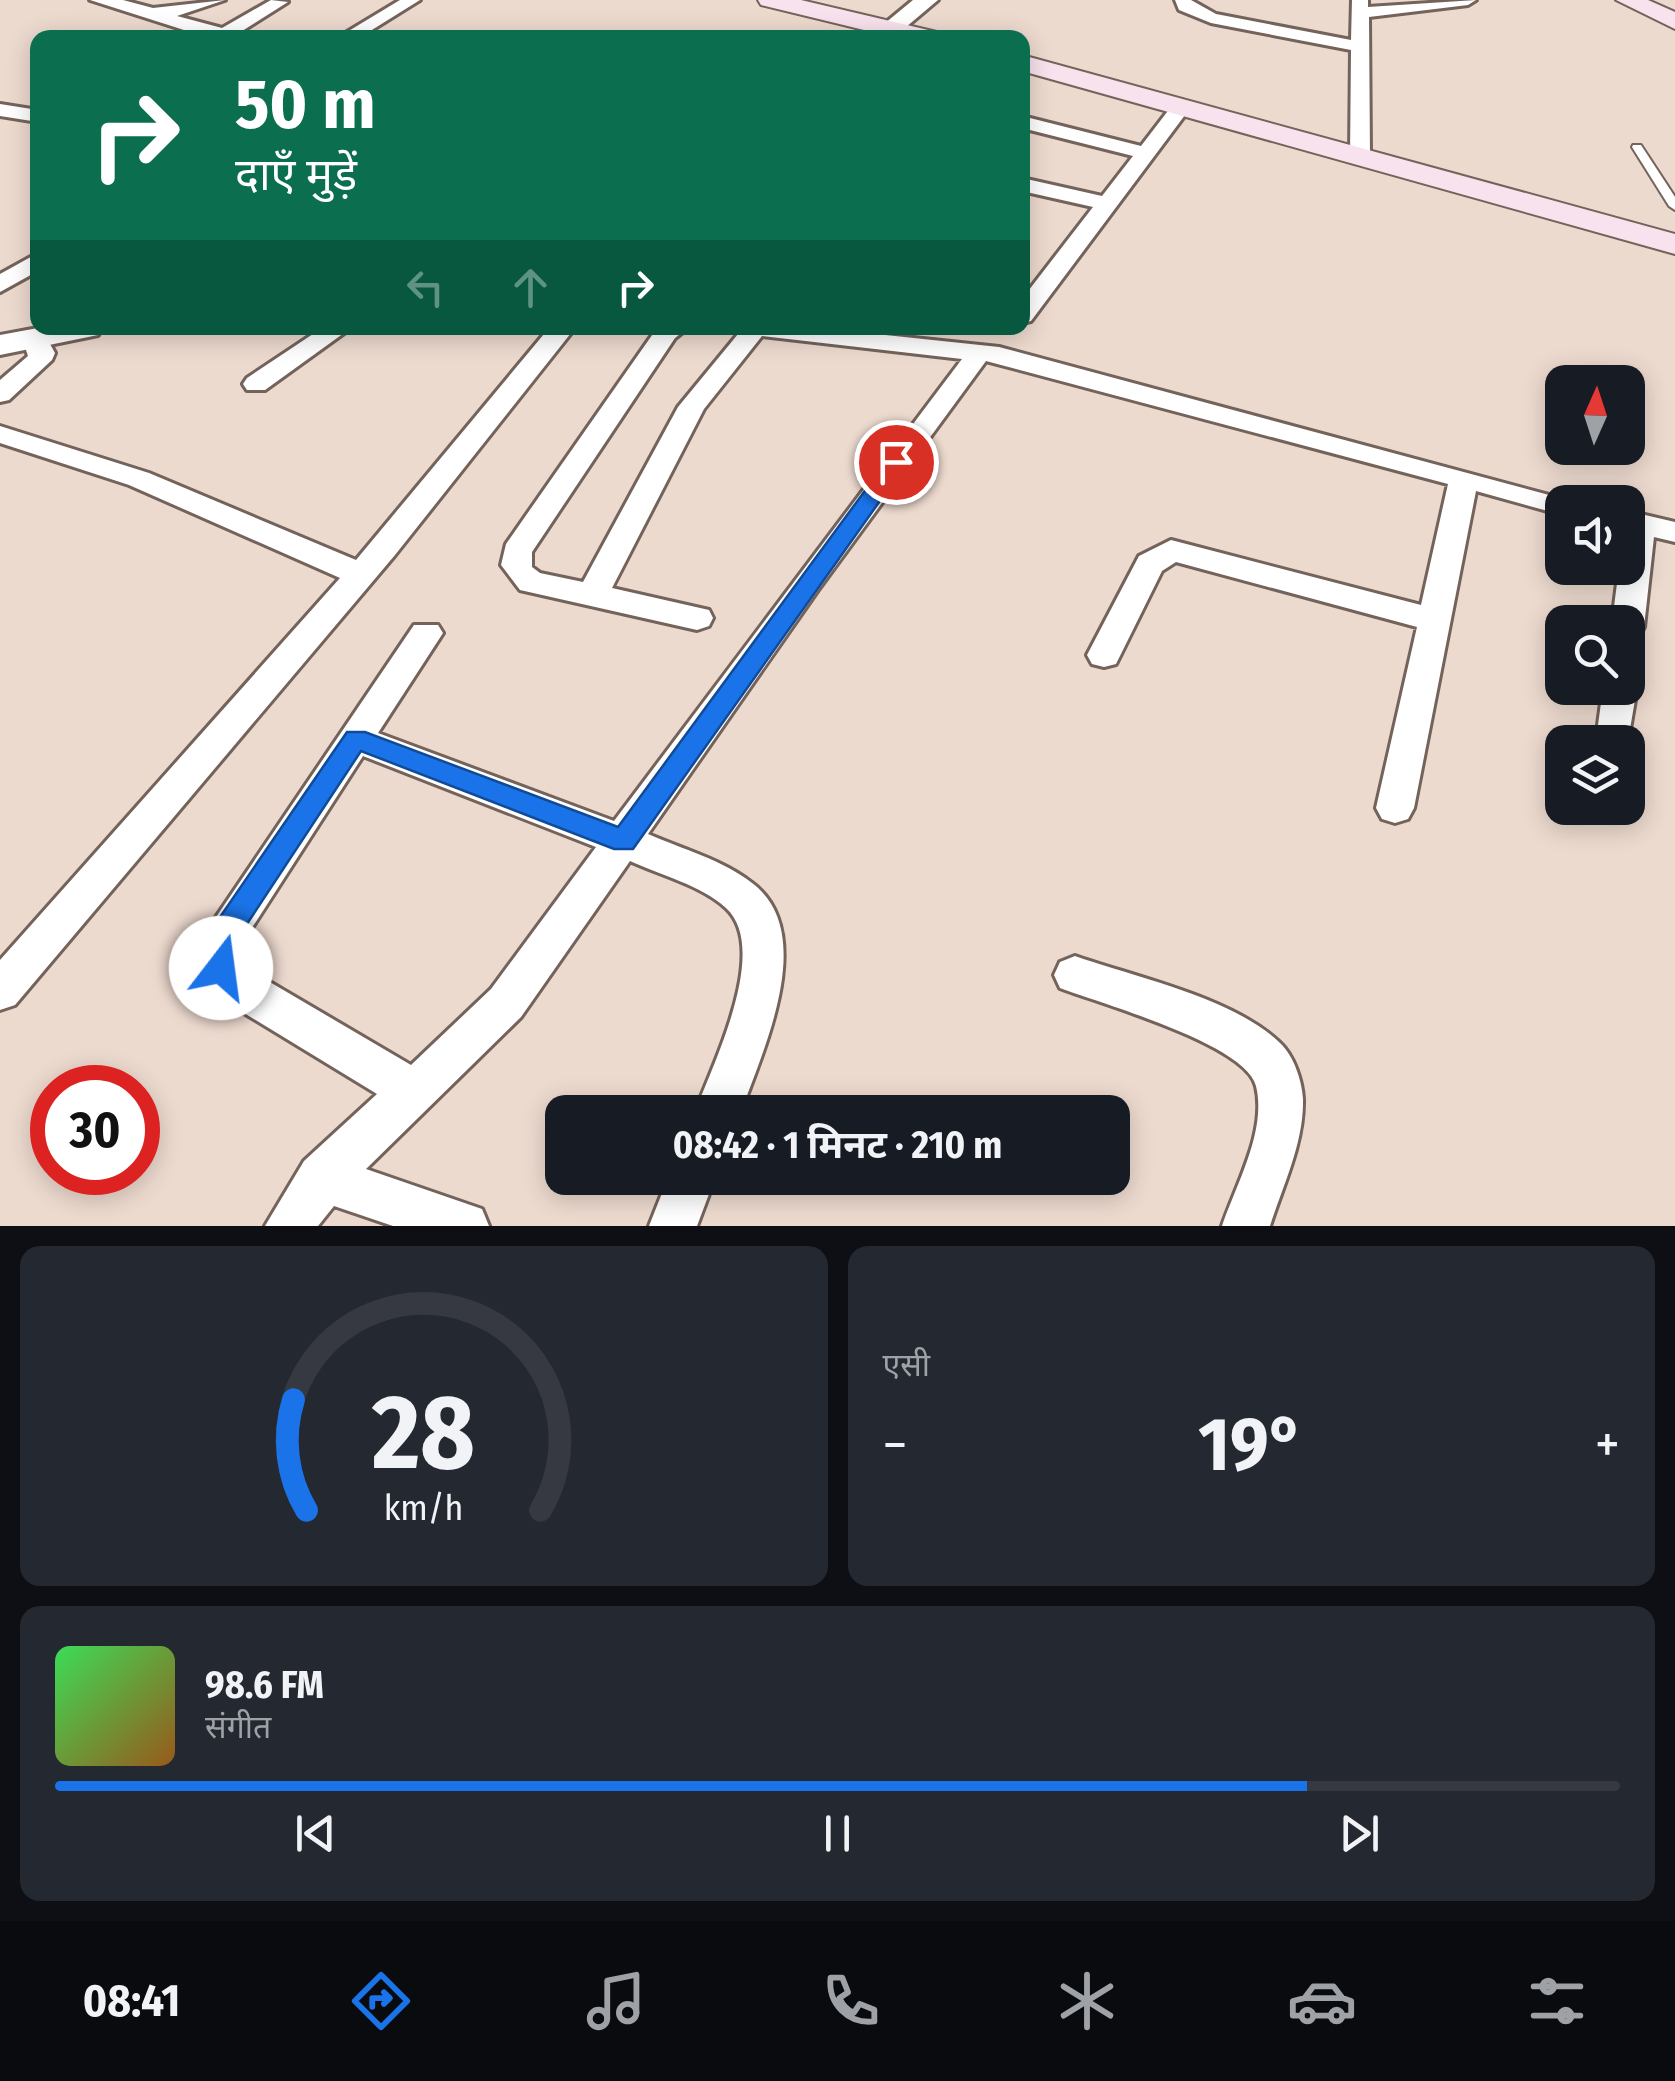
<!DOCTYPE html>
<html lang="hi">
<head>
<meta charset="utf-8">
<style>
	:root { --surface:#171b24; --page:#242831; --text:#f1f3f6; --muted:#9ea1a6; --line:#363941; --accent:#1a73e8 }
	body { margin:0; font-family:"Fira Sans Condensed","Noto Sans Devanagari",sans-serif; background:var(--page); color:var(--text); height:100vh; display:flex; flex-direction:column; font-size:38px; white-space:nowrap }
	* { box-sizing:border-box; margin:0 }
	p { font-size:32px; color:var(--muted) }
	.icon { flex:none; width:55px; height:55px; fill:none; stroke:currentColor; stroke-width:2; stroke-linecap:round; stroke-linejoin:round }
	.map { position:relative; height:1226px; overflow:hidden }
	.details { display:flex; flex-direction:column; gap:20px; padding:20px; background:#0d0f14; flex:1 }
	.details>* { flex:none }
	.guide { position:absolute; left:30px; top:30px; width:1000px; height:305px; border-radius:20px; box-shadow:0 5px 25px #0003; background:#0b6e4f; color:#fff; overflow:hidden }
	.needle { width:65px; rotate:3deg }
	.controls { position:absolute; left:1545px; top:365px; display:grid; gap:20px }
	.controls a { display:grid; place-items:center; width:100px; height:100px; border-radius:20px; background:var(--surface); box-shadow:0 5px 25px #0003; font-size:50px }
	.speed { position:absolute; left:30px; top:1065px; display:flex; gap:20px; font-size:50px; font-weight:700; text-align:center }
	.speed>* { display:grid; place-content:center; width:130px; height:130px; border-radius:50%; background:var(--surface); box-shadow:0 5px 25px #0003; line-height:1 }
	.speed .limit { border:15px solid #d22; background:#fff; color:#111 }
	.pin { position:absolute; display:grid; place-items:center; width:85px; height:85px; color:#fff; margin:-42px; border:5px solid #fff; border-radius:50%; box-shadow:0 2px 10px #0007 }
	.me { position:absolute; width:110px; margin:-55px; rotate:15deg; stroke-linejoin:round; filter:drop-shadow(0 0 8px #0008) }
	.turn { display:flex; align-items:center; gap:35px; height:210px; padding:0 40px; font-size:45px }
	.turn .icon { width:130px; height:130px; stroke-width:2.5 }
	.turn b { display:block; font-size:70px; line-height:85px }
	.lanes { display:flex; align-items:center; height:95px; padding:0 40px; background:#0003; justify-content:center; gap:50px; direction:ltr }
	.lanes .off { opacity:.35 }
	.big { font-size:75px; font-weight:700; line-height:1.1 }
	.details .widget { flex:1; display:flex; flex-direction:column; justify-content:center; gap:15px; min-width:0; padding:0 35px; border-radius:20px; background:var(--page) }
	.details .dial { align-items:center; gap:0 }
	.dial svg { height:260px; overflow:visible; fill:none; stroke:var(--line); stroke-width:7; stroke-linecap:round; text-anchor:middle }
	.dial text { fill:var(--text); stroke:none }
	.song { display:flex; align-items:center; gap:30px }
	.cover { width:120px; height:120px; border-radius:15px; background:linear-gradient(135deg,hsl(130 70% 55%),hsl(30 70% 35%)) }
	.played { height:10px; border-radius:5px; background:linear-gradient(90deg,var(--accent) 80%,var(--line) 80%) }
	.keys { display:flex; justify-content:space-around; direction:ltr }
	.heat { display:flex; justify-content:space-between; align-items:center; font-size:55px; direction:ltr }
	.details .tiles { flex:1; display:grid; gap:20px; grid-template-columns:1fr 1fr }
	.widget:last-child { grid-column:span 2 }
	.trip { position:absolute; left:545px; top:1095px; width:585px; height:100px; border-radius:20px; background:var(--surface); box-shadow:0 5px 25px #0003; font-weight:700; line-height:100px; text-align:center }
	.menu { display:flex; height:160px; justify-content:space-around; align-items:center; background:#090b0e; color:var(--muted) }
	.menu .icon { width:70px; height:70px }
	.menu .current { color:var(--accent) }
	.menu b { font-size:45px; color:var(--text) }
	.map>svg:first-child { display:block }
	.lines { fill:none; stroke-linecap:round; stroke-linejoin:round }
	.service-casing { stroke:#74635a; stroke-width:4 }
	.minor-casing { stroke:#74635a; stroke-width:6 }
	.tertiary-casing { stroke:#74635a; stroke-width:6 }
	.secondary-casing { stroke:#74635a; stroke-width:4 }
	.service { fill:#fff; fill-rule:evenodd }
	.minor { fill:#fff; fill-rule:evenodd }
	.tertiary { fill:#fff; fill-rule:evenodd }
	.secondary { fill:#f8e2ed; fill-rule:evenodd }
	.route { fill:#1a73e8; stroke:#114b97; stroke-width:2.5 }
</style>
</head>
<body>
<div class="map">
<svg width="1675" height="1226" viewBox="0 0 1675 1226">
	<rect width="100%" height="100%" fill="#eddacf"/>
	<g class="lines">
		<g class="service-casing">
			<polygon id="service" points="1633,145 1641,145 1675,197 1675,210 1669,206 1632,147"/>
		</g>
		<g class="minor-casing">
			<g id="minor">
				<polygon points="90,0 123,0 153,8 225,0 177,16 222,28 271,0 288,2 231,38 209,38"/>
				<polygon points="400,0 420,0 359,38 337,38"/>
				<polygon points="1175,0 1191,0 1216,14 1351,40 1352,0 1368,0 1368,7 1476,0 1468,5 1369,17 1370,157 1360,163 1350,157 1351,50 1211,23 1179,10"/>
				<polygon points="1174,103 1191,107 1031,321 1022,323 1022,299 1093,207 1022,191 1022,178 1102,196 1133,156 1022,128 1022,116 1141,146"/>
				<polygon points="0,104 38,110 38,122 0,116"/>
				<polygon points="38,253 38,271 0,292 0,274"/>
				<polygon points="322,328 351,328 265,390 247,390 243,384 247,378"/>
				<polygon points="549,328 575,328 395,555 15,1005 0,1010 0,960 340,578 129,485 0,443 0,426 149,473 356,560"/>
				<path d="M657,328h31l-13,10 -143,214v15l8,6 43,9 95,-175 65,-79h76l180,19 576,155h-13v13l-86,-24 -62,317 -6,11 -13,4 -13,-4 -6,-11 41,-181 -241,-65 -14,9 -46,93 -12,3 -12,-3 -5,-9 52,-99 32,-16 250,65 27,-121 -462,-123 -168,229 -170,244c34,15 75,26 104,49 67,50 10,169 -11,229h-46c17,-46 76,-163 31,-204 -25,-23 -66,-33 -96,-47l-109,156 -155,152 116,40 7,17h-96l-59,-20 -16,20h-53l39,-65 73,-67 -156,-95 -21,-32 8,-38 206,-304h24l5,8 -65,100 236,88 348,-462 -200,-23 -58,73 -92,179 97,22 4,8 -4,8 -12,4 -177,-40 -19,-25 5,-21zM363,756l233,91 -105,142 -80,76 -160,-94 -8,-9 5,-28z"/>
				<polygon points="35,330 44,333 55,353 52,360 9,400 0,402 0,380 28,356 22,338"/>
				<polygon points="1628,511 1675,522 1675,542 1654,537 1644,627 1640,635 1628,639 1628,622 1612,622 1619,568 1628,568"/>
				<polygon points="1628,677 1637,688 1629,735 1616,739 1603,735 1598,725 1603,688 1628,688"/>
				<path d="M1075,956c60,21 159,42 205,87 14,13 22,38 23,56 1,44 -20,86 -33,127h-48c14,-42 45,-95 34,-140 -10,-42 -157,-83 -196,-98l-6,-13 6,-13z"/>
				<polygon points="668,1178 715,1178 697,1226 649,1226"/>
			</g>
		</g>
		<g class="tertiary-casing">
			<g id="tertiary">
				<polygon points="913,0 938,0 893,38 867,38"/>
				<polygon points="38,328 102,328 98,335 0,355 0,335"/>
			</g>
		</g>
		<g class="secondary-casing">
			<g id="secondary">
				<polygon points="758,0 801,0 941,33 945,38 897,38 761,5"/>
				<polygon points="1616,0 1648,0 1675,12 1675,29"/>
				<polygon points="1022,55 1675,234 1675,254 1022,71"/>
			</g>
		</g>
		<use href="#service" class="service"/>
		<use href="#minor" class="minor"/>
		<use href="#tertiary" class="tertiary"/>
		<use href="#secondary" class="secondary"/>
	</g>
	<polygon class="route" points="896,456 904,458 904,467 633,849 614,849 361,751 241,933 232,977 221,981 211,977 207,968 218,920 347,732 365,732 618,827 889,458"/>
</svg>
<div class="controls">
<a><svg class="needle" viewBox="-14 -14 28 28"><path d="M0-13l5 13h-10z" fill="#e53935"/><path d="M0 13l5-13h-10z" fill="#9ea1a6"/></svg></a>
<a><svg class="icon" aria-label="sound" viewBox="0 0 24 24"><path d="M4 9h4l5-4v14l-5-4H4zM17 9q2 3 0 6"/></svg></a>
<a><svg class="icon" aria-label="search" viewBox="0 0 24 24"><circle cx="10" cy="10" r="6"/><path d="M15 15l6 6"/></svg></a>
<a><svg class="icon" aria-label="layers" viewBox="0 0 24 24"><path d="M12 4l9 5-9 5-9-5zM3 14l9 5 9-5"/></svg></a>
</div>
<div class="speed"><div class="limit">30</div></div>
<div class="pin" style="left:896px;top:462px;background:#d93025"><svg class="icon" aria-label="arrive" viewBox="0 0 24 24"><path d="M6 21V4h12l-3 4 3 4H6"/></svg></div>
<svg class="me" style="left:221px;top:968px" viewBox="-20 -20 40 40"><circle r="19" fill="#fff"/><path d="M0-13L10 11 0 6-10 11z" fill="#1a73e8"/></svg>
<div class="trip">08:42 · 1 मिनट · 210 m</div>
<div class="guide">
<div class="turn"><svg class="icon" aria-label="right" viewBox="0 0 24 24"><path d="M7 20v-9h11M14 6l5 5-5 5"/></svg><div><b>50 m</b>दाएँ मुड़ें</div></div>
<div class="lanes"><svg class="icon off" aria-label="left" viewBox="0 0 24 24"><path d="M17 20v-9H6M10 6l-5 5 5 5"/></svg><svg class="icon off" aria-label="ahead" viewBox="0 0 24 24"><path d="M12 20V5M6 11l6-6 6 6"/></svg><svg class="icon" aria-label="right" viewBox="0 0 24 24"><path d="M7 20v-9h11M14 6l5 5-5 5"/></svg></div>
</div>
</div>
<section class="details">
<div class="tiles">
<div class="widget dial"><svg viewBox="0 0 100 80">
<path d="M14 69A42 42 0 1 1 86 69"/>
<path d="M14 69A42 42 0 0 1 10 35" stroke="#1a73e8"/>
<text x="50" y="56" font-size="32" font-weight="700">28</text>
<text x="50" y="72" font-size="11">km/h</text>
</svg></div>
<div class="widget"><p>एसी</p>
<div class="heat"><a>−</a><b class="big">19°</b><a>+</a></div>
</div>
<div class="widget">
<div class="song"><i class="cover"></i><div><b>98.6 FM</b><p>संगीत</p></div></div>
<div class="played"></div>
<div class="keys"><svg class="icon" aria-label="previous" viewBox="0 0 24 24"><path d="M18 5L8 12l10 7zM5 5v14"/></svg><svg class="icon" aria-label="pause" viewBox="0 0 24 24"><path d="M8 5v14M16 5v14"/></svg><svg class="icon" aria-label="next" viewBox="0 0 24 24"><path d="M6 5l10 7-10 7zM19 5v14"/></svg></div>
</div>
</div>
</section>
<nav class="menu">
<b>08:41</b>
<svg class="icon current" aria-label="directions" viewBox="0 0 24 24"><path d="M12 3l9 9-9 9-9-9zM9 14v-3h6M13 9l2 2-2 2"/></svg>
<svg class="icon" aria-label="music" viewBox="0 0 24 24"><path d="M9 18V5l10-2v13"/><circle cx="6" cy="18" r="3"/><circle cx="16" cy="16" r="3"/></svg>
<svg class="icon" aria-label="phone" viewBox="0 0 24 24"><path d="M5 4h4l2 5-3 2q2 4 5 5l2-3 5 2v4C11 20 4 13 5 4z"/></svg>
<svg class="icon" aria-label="climate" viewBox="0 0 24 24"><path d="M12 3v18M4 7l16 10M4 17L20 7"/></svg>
<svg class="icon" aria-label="car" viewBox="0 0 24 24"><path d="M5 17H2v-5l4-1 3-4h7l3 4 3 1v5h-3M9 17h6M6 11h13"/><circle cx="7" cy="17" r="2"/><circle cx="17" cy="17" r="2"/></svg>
<svg class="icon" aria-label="filters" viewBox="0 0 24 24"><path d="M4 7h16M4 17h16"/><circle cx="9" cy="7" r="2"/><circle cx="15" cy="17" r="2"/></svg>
</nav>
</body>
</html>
